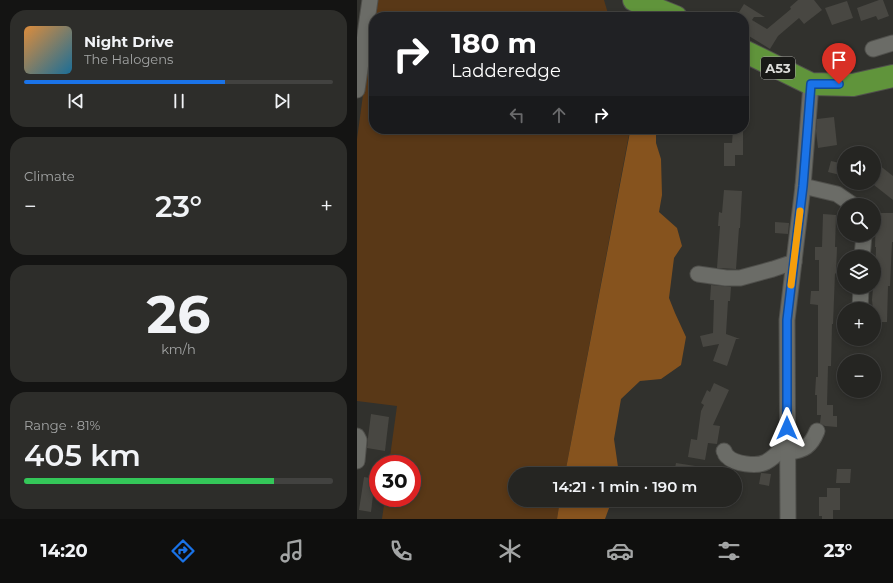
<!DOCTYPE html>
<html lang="en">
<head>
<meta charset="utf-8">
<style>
	:root { --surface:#252522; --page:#2d2d2a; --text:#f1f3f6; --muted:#a3a5a5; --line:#424240; --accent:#1a73e8 }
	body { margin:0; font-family:Montserrat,sans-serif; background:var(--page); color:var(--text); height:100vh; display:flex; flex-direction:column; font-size:15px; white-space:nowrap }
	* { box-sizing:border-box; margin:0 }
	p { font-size:13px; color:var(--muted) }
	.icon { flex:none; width:22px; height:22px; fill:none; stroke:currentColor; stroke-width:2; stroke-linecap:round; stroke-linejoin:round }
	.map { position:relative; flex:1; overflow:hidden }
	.panel { display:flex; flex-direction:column; gap:10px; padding:10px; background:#141413; width:357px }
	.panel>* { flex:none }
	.guide { position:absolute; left:12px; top:12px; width:380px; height:122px; border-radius:16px; box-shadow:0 2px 6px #0003,0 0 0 1px var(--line); background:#202124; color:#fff; overflow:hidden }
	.fabs { position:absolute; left:480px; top:146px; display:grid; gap:8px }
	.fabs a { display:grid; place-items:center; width:44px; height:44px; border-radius:50%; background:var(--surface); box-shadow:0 2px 6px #0003,0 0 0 1px var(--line); font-size:20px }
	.speed { position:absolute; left:12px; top:455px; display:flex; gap:8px; font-size:20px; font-weight:700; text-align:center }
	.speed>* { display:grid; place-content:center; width:52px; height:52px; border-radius:50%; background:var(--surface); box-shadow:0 2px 6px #0003,0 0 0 1px var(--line); line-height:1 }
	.speed .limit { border:6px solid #d22; background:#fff; color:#111 }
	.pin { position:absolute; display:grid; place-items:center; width:34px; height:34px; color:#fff; margin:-41px -17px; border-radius:50% 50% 50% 0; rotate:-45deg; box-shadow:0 0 4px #0007 }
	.pin .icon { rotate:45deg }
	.me { position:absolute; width:44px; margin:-22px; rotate:0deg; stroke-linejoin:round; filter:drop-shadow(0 0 3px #0008) }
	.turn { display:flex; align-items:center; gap:14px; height:84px; padding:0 16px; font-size:18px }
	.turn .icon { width:52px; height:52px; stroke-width:2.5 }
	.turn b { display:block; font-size:28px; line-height:34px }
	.lanes { display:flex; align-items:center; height:38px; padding:0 16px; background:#0003; justify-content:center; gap:20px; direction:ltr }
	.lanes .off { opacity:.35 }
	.big { font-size:30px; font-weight:600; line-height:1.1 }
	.panel .widget { flex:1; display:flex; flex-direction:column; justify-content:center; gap:6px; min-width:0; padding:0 14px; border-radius:16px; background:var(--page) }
	.panel .dial { align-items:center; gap:0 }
	.dial b { font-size:52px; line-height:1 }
	.song { display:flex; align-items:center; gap:12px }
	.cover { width:48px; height:48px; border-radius:6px; background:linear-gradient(135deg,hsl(30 70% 55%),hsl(200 70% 35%)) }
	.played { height:4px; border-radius:2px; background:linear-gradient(90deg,var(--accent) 65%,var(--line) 65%) }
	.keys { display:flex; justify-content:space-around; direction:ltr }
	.heat { display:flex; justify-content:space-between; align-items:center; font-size:22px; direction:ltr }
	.charge { height:6px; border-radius:3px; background:linear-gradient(90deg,#34c759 81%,var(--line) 0) }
	.trip { position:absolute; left:151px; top:467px; width:234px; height:40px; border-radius:20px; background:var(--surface); box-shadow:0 2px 6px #0003,0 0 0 1px var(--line); font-weight:600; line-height:40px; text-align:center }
	.tabs { display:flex; height:64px; justify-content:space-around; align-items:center; background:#0f0f0e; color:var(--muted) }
	.tabs .icon { width:28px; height:28px }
	.tabs .on { color:var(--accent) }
	.tabs b { font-size:18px; color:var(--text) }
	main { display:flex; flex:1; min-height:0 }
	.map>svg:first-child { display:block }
	.green { fill:#593817 }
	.forest { fill:#86531e }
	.building { fill:#484742 }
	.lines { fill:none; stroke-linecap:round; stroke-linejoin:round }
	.minor-casing { stroke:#50504c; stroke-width:17 }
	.highway-casing { stroke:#50504c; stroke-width:24 }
	.minor { stroke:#6b6c67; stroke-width:15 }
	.highway { stroke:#60943b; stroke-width:22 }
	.route-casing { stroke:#114b97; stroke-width:10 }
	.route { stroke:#1a73e8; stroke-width:7 }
	.slow { stroke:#f59e0b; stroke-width:7 }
	.labels { text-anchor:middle; stroke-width:4; stroke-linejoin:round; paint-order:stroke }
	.shield { fill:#191917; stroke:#a2a29f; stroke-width:1 }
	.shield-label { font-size:13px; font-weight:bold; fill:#dcdcd9 }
</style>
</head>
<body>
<main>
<section class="panel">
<div class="widget">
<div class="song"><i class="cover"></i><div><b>Night Drive</b><p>The Halogens</p></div></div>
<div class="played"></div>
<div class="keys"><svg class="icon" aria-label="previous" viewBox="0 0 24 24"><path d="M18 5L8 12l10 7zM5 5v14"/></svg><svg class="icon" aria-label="pause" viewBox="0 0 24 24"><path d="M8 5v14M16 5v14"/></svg><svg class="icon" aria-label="next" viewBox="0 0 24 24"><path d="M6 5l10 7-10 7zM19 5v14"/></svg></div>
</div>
<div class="widget"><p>Climate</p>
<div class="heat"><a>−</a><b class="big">23°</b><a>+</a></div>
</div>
<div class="widget dial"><b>26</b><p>km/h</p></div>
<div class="widget"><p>Range · 81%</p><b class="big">405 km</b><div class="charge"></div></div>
</section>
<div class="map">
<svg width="536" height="519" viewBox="0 0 536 519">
	<rect width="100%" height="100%" fill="#31312d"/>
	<polygon class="green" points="19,0 247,0 252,17 17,17 17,129 273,129 208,474 158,474 158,500 203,500 200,519 25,519 28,498 55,498 55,464 32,464 40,406 0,401 0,139"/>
	<g class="forest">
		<polygon points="289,129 293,129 299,134 299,143 304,159 305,195 302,212 320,228 325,246 317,258 312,298 318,313 329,337 324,365 304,379 283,381 264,399 257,439 262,474 208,474 273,132"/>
		<polygon points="203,500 255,500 248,519 200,519"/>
	</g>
	<g class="building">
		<polygon points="441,0 457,0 465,10 447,24 442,18 421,36 413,49 387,33 387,17 379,17 387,4 408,17 397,17 395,20 410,29 434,9 433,7"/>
		<polygon points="522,0 526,0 532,16 521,20 519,16 504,21 500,8"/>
		<polygon points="490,1 496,18 475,25 468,8"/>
		<polygon points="477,117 480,145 461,148 459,131 460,119"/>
		<polygon points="376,130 386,130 386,155 378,155 378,166 367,166 367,143 375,143"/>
		<polygon points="474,161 487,164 487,176 471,172"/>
		<polygon points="517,161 536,176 536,200 517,185"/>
		<polygon points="367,190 385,191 383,228 382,228 379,269 360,268 363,226 361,226 362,212 365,213"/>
		<polygon points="519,213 536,213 536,242 535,242 533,286 531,286 530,322 517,322 517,309 516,309 515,300 516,288 518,288 519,247 518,247"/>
		<polygon points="466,214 479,215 478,247 480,247 479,274 478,273 476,324 475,324 474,366 471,366 470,405 476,405 476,416 480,416 480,427 468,426 463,423 464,415 460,415 460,395 458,395 459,377 461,377 461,305 453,304 454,291 462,291 462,260 458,260 458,247 465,247"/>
		<polygon points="418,222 432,223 431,234 418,233"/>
		<polygon points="354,285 374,287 373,301 371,301 369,334 383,339 379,339 370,366 356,361 362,344 346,347 343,336 356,333 357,300 353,300"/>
		<polygon points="357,383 372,390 356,425 363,426 360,444 351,443 348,460 331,457 334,439 340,440 344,411 347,405 344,403 350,390 353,392"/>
		<polygon points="14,414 32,417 28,451 10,448 11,438"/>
		<polygon points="319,463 351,468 351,474 317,474"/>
		<polygon points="480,469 494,469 493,483 479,483"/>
		<polygon points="404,473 414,474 412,486 402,484"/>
		<polygon points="7,477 18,479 14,512 2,510"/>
		<polygon points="470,488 483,488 483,510 476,510 476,519 465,519 465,516 462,516 462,497 470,497"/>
	</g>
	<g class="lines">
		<g class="minor-casing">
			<g id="minor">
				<polyline points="516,49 536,43"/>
				<polyline points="0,90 13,0"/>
				<polyline points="446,186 480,194 496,205"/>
				<polyline points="505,257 507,235"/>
				<polyline points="341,274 369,278 383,278 416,269 437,262"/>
				<polyline points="503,309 504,287"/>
				<polyline points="0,436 2,440 0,461"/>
				<path d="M367,451c1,1 1,4 3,5 7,8 30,11 39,6 8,-4 15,-12 21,-18"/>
				<path d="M431,452c16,-1 23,-6 29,-21"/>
				<polyline points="431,519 430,320 446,186 454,84"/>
			</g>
		</g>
		<g class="highway-casing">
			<g id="highway">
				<polyline points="277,0 319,17"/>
				<polyline points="387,51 454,84 496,85 536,76"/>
			</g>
		</g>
		<use href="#minor" class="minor"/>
		<use href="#highway" class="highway"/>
	</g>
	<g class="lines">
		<g class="route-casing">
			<polyline id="route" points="430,428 430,320 446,186 454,84 482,84"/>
		</g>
		<use href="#route" class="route"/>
		<polyline class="slow" points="434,285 443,211"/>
	</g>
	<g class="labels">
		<rect class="shield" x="404" y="57" width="34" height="22" rx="3"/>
		<g class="shield-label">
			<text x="421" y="73">A53</text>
		</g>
	</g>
</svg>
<div class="fabs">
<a><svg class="icon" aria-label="sound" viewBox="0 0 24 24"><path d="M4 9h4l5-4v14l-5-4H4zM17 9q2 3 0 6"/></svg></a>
<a><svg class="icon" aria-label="search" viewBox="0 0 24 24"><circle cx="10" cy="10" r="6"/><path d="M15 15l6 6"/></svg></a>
<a><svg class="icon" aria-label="layers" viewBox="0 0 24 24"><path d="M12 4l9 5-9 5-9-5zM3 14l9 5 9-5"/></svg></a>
<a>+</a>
<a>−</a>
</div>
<div class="speed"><div class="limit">30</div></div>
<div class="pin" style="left:482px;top:84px;background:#d93025"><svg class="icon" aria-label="arrive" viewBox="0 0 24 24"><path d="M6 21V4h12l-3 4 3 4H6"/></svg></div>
<svg class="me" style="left:430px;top:428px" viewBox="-20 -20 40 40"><path d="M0-17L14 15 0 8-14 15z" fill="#1a73e8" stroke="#fff" stroke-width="4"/></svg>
<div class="trip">14:21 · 1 min · 190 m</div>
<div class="guide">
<div class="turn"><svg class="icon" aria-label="right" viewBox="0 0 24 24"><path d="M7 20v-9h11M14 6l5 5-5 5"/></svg><div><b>180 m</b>Ladderedge</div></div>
<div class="lanes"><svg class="icon off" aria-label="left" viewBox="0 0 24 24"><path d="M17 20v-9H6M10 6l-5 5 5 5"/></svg><svg class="icon off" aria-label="ahead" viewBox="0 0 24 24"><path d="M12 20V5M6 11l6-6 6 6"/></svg><svg class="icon" aria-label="right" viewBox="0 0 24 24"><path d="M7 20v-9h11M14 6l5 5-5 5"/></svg></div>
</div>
</div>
</main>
<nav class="tabs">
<b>14:20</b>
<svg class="icon on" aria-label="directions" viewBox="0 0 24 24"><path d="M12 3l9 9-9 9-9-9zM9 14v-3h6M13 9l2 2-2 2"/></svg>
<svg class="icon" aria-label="music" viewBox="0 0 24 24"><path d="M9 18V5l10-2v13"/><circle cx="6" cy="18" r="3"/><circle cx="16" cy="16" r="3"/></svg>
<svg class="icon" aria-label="phone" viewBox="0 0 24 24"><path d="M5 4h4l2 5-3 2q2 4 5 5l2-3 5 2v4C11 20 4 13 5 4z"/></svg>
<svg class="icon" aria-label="climate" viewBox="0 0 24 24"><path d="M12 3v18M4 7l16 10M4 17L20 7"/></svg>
<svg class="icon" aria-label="car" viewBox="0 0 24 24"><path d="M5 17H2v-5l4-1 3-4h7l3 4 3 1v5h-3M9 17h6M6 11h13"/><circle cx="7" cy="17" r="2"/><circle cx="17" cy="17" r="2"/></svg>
<svg class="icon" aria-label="filters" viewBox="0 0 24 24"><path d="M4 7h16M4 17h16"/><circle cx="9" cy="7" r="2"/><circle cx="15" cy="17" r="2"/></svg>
<b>23°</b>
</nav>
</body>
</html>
